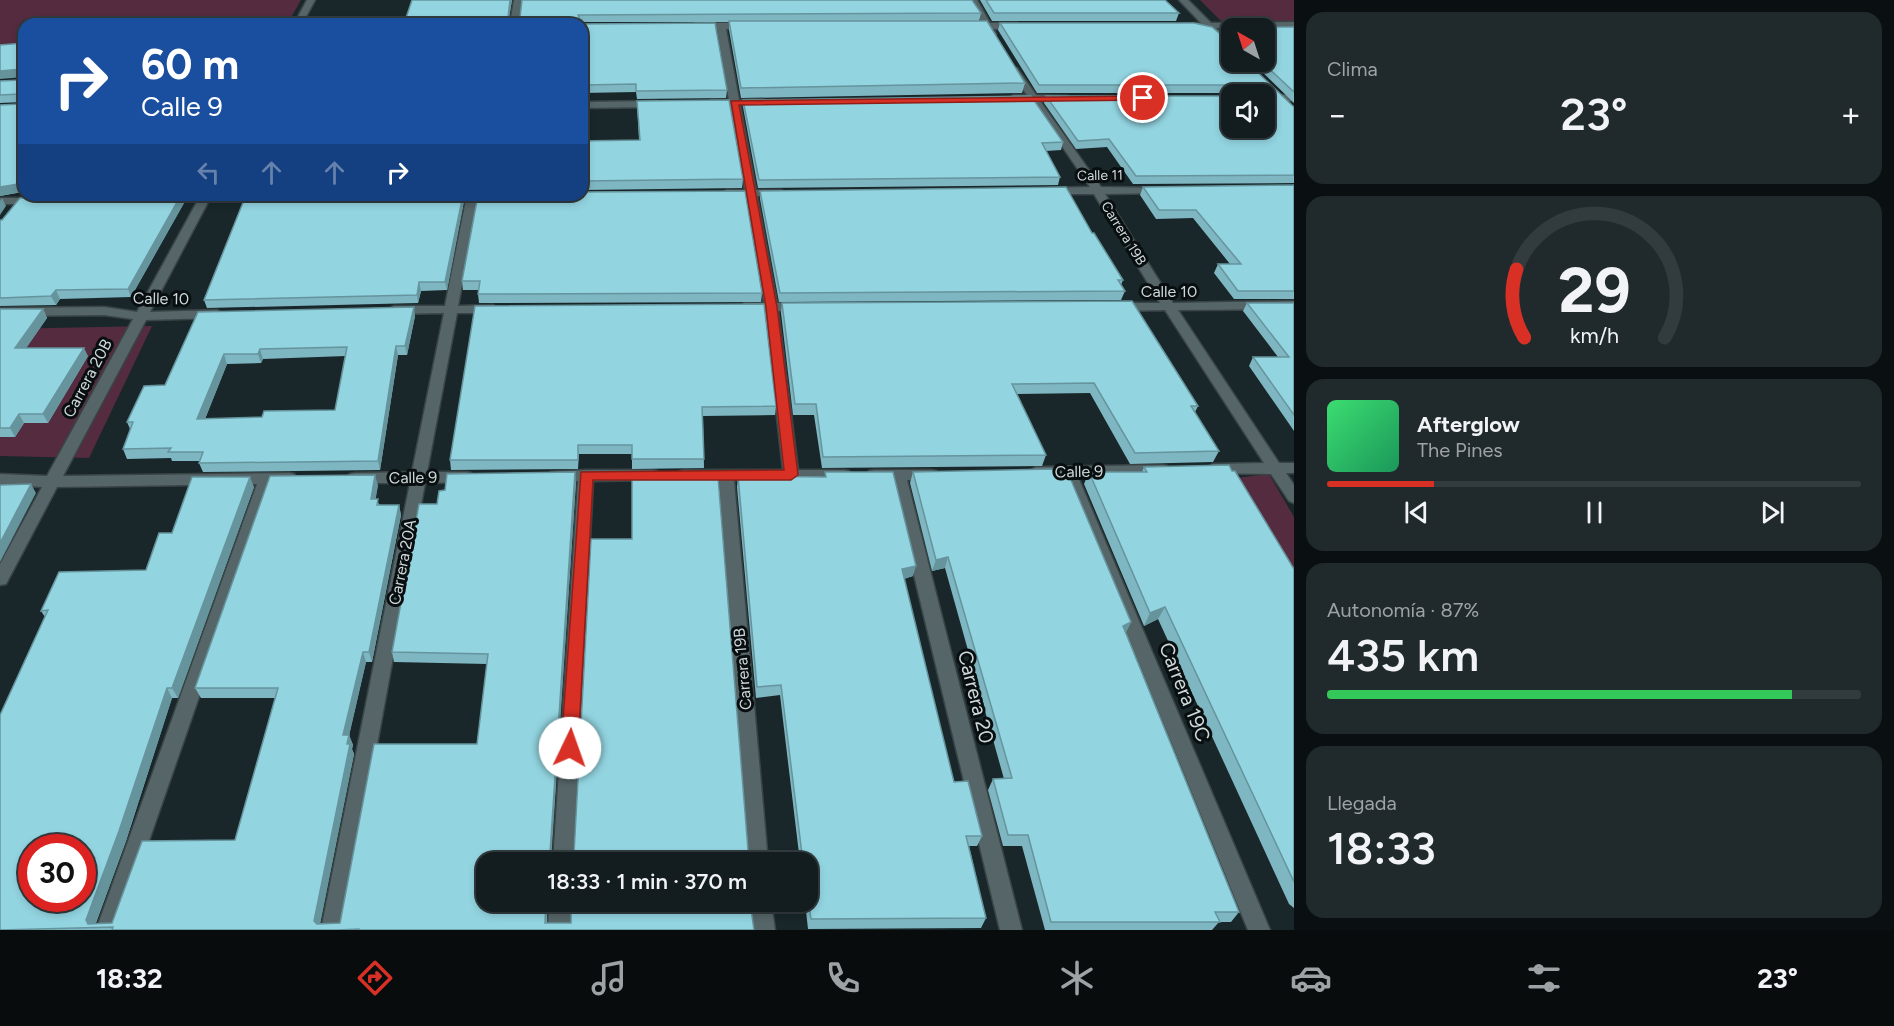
<!DOCTYPE html>
<html lang="es">
<head>
<meta charset="utf-8">
<style>
	:root { --surface:#131d20; --page:#202a2d; --text:#f1f3f6; --muted:#9da2a5; --line:#323b3e; --accent:#d93025 }
	body { margin:0; font-family:Figtree,sans-serif; background:var(--page); color:var(--text); height:100vh; display:flex; flex-direction:column; font-size:22px; white-space:nowrap }
	* { box-sizing:border-box; margin:0 }
	p { font-size:20px; color:var(--muted) }
	.icon { flex:none; width:33px; height:33px; fill:none; stroke:currentColor; stroke-width:2; stroke-linecap:round; stroke-linejoin:round }
	.map { position:relative; flex:1; overflow:hidden }
	.sheet { display:flex; flex-direction:column; gap:12px; padding:12px; background:#0a1012; width:600px }
	.sheet>* { flex:none }
	.hud { position:absolute; left:18px; top:18px; width:570px; height:183px; border-radius:18px; box-shadow:0 3px 9px #0003,0 0 0 2px var(--line); background:#1a4fa0; color:#fff; overflow:hidden }
	.needle { width:39px; rotate:321deg }
	.fabs { position:absolute; left:1221px; top:18px; display:grid; gap:12px }
	.fabs a { display:grid; place-items:center; width:54px; height:54px; border-radius:12px; background:var(--surface); box-shadow:0 3px 9px #0003,0 0 0 2px var(--line); font-size:30px }
	.speed { position:absolute; left:18px; top:834px; display:flex; gap:12px; font-size:30px; font-weight:700; text-align:center }
	.speed>* { display:grid; place-content:center; width:78px; height:78px; border-radius:50%; background:var(--surface); box-shadow:0 3px 9px #0003,0 0 0 2px var(--line); line-height:1 }
	.speed .limit { border:9px solid #d22; background:#fff; color:#111 }
	.pin { position:absolute; display:grid; place-items:center; width:51px; height:51px; color:#fff; margin:-26px; border:3px solid #fff; border-radius:50%; box-shadow:0 2px 6px #0007 }
	.me { position:absolute; width:66px; margin:-33px; rotate:3deg; stroke-linejoin:round; filter:drop-shadow(0 0 4px #0008) }
	.turn { display:flex; align-items:center; gap:21px; height:126px; padding:0 24px; font-size:27px }
	.turn .icon { width:78px; height:78px; stroke-width:2.5 }
	.turn b { display:block; font-size:42px; line-height:51px }
	.lanes { display:flex; align-items:center; height:57px; padding:0 24px; background:#0003; justify-content:center; gap:30px; direction:ltr }
	.lanes .off { opacity:.35 }
	.big { font-size:45px; font-weight:600; line-height:1.1 }
	.sheet .widget { flex:1; display:flex; flex-direction:column; justify-content:center; gap:9px; min-width:0; padding:0 21px; border-radius:18px; background:var(--page) }
	.sheet .dial { align-items:center; gap:0 }
	.dial svg { height:156px; overflow:visible; fill:none; stroke:var(--line); stroke-width:7; stroke-linecap:round; text-anchor:middle }
	.dial text { fill:var(--text); stroke:none }
	.song { display:flex; align-items:center; gap:18px }
	.cover { width:72px; height:72px; border-radius:9px; background:linear-gradient(135deg,hsl(140 70% 55%),hsl(150 70% 35%)) }
	.played { height:6px; border-radius:3px; background:linear-gradient(90deg,var(--accent) 20%,var(--line) 20%) }
	.keys { display:flex; justify-content:space-around; direction:ltr }
	.heat { display:flex; justify-content:space-between; align-items:center; font-size:33px; direction:ltr }
	.charge { height:9px; border-radius:4px; background:linear-gradient(90deg,#34c759 87%,var(--line) 0) }
	.trip { position:absolute; left:476px; top:852px; width:342px; height:60px; border-radius:18px; background:var(--surface); box-shadow:0 3px 9px #0003,0 0 0 2px var(--line); font-weight:600; line-height:60px; text-align:center }
	.menu { display:flex; height:96px; justify-content:space-around; align-items:center; background:#080c0d; color:var(--muted) }
	.menu .icon { width:42px; height:42px }
	.menu .current { color:var(--accent) }
	.menu b { font-size:27px; color:var(--text) }
	main { display:flex; flex:1; min-height:0 }
	.map>svg:first-child { display:block }
	.green { fill:#552b3f }
	.lines { fill:none; stroke-linecap:round; stroke-linejoin:round }
	.street-casing { stroke:#394446; stroke-width:3 }
	.street { fill:#556568; fill-rule:evenodd }
	.wall { fill:#7eb6c1; fill-rule:evenodd }
	.shaded-wall { fill:#66949d }
	.building { fill:#92d4e0; stroke:#66949d; stroke-width:1.5; fill-rule:evenodd }
	.route { fill:#d93025; stroke:#8d1f18; stroke-width:1.5 }
	.labels { text-anchor:middle; stroke-width:6; stroke-linejoin:round; paint-order:stroke }
	.far-street-label { font-size:14px; fill:#cfd8da; stroke:#090f10 }
	.street-label { font-size:16px; fill:#cfd8da; stroke:#090f10 }
	.near-street-label { font-size:20px; fill:#cfd8da; stroke:#090f10 }
</style>
</head>
<body>
<main>
<div class="map">
<svg width="1294" height="930" viewBox="0 0 1294 930">
	<rect width="100%" height="100%" fill="#19272a"/>
	<g class="green">
		<polygon points="0,0 301,0 289,21 251,24 24,24 24,44 0,46"/>
		<polygon points="1200,0 1294,0 1294,21 1222,22"/>
		<polygon points="152,326 89,458 0,456 0,329"/>
		<polygon points="1269,474 1294,517 1294,582 1236,478"/>
	</g>
	<g class="lines">
		<g class="street-casing">
			<g id="street">
				<polygon points="307,0 315,0 302,24 294,24"/>
				<polygon points="514,0 522,0 518,24 510,24"/>
				<polygon points="969,0 977,0 990,23 1017,23 1021,26 1017,29 993,29 996,34 992,37 985,29 966,28 966,24 982,23"/>
				<polygon points="1179,0 1188,0 1211,23 1294,22 1294,28 1216,28 1232,43 1232,52 1207,28 1182,28 1182,24 1201,23"/>
				<polygon points="747,23 750,24 750,28 726,29 739,100 762,99 767,102 762,105 740,105 756,190 781,190 787,193 781,196 757,196 777,303 802,303 808,307 802,311 778,311 798,470 844,470 849,471 852,475 849,479 844,480 734,480 768,862 748,862 719,480 685,480 680,479 677,475 680,471 685,470 783,470 765,311 745,311 739,307 745,303 764,303 746,196 727,196 721,193 727,190 745,190 730,106 711,106 706,103 711,100 729,100 717,29 696,29 692,26 696,23"/>
				<polygon points="1011,68 1017,68 1036,95 1068,96 1070,98 1065,101 1040,101 1101,187 1166,188 1168,190 1162,193 1105,194 1173,303 1294,301 1294,309 1178,310 1279,463 1294,463 1294,473 1286,473 1294,485 1294,503 1289,501 1271,474 1208,473 1205,469 1213,464 1264,463 1165,310 1117,311 1111,307 1117,303 1160,303 1094,194 1048,194 1042,191 1048,188 1090,187 1031,101 1014,101 1009,98 1014,95 1027,95 1009,70"/>
				<rect x="1264" y="95" width="30" height="6"/>
				<polygon points="582,102 657,101 662,104 657,107 582,108"/>
				<polygon points="159,195 271,196 265,199 209,200 150,312 217,310 223,314 217,318 146,320 63,476 289,473 294,474 297,478 294,482 273,484 118,930 96,930 257,484 57,487 6,584 0,585 0,564 42,487 0,484 0,474 47,476 133,319 104,315 0,316 0,308 104,307 137,312 198,200 163,200 159,199"/>
				<polygon points="467,195 479,195 458,306 493,305 499,309 493,313 457,313 427,472 466,472 471,473 474,477 471,481 466,482 425,483 343,930 321,930 410,483 355,483 350,482 347,478 350,474 355,473 412,472 444,313 394,314 388,310 394,306 445,306"/>
				<polygon points="0,198 38,198 44,201 38,204 0,204"/>
				<polygon points="1162,465 1167,466 1170,470 1167,474 1078,477 1270,930 1248,930 1063,477 1036,477 1028,472 1036,467"/>
				<polygon points="586,470 652,470 657,471 660,475 657,479 652,480 593,481 573,862 553,862 578,481 551,480 548,476 551,472"/>
				<polygon points="874,470 931,470 936,471 939,475 936,479 907,480 1022,930 1000,930 891,480 869,479 866,475 869,471"/>
				<polygon points="549,902 570,902 570,930 548,930"/>
				<polygon points="750,902 771,902 775,930 753,930"/>
			</g>
		</g>
		<use href="#street" class="street"/>
	</g>
	<g class="wall">
		<polygon points="412,0 512,0 509,18 520,17 522,0 981,13 979,21 1025,83 1022,93 741,98 729,30 729,22 581,22 582,24 727,90 726,98 637,99 636,92 582,93 582,24 404,24"/>
		<polygon points="980,0 1165,0 1179,13 1176,21 992,21"/>
		<polygon points="1000,23 1232,62 1294,107 1294,183 1133,184 1107,147 1076,149 1044,103 1046,96 1232,96 1264,94 1234,94 1232,93 1037,93 998,30"/>
		<polygon points="1228,27 1294,27 1294,103 1252,62 1264,62 1232,28 1232,40 1225,34"/>
		<polygon points="24,43 24,193 22,192 0,196 21,104 23,102 0,103 0,81 21,80 23,77"/>
		<polygon points="743,100 1063,142 1061,150 1046,151 1060,177 1058,185 758,188 743,107"/>
		<polygon points="637,101 743,179 742,188 582,190 582,141 639,140"/>
		<polygon points="1294,185 1294,299 1234,299 1214,273 1218,264 1230,264 1193,218 1156,219 1140,195 1143,187"/>
		<polygon points="760,191 1092,233 1123,280 1121,285 1125,291 1121,300 779,302 760,199"/>
		<polygon points="146,195 181,195 184,203 131,297 60,299 56,305 0,306 0,220"/>
		<polygon points="478,195 762,293 761,302 479,303 478,294 478,290 463,290 462,281"/>
		<polygon points="464,201 447,290 421,291 418,303 207,308 204,300"/>
		<polygon points="782,303 1198,406 1195,412 1219,451 1213,462 1130,464 1090,393 1017,394 1046,455 1042,466 822,468 814,415 793,415 781,313"/>
		<polygon points="1247,303 1294,303 1294,431 1249,366 1253,357 1278,357 1243,311"/>
		<polygon points="475,306 776,406 775,415 703,416 704,468 632,469 632,454 579,454 578,469 451,470 450,460"/>
		<polygon points="0,309 43,309 47,318 26,348 88,356 48,423 24,423 15,437 0,437"/>
		<path d="M198,312l217,4 -8,39h-9l-18,115 -177,2 -4,-9v-2h-27l-1,-3 -44,1 -4,-10 7,-20 -3,-7 38,-37zM346,356l-11,54 -73,7 -57,2 22,-55 34,-1 2,-4z"/>
		<polygon points="1144,467 1294,569 1294,908 1289,904 1158,619 1144,626 1084,484 1089,472 1142,472"/>
		<polygon points="825,472 913,576 904,579 954,782 982,836 977,846 969,846 986,918 981,928 808,929 805,902 807,902 807,862 800,862 780,695 756,698 737,487 738,476 825,477"/>
		<polygon points="913,472 1131,622 1126,632 1239,912 1231,922 1219,922 1212,930 1045,930 1022,846 1003,846 988,790 993,779 1004,779 945,568 932,571 910,483"/>
		<polygon points="576,482 551,854 749,862 486,862 547,902 547,923 754,930 0,930 45,617 41,611 146,570 172,533 254,487 178,698 172,698 126,841 96,923 112,923 235,840 275,698 201,698 195,688 378,485 375,499 380,505 399,505 401,515 372,662 366,662 349,735 353,745 352,749 354,754 320,923 340,923 477,744 487,664 394,662 392,652 437,504"/>
	</g>
	<g class="shaded-wall">
		<polygon points="510,0 512,0 508,24 508,18"/>
		<polygon points="21,69 24,77 0,79 0,71"/>
		<polygon points="18,184 22,192 0,196 0,187"/>
		<polygon points="181,195 184,203 131,297 128,289"/>
		<polygon points="463,195 464,201 447,290 445,282"/>
		<polygon points="2,198 6,206 0,215 0,201"/>
		<polygon points="419,282 421,291 418,303 417,295"/>
		<polygon points="56,290 60,299 56,305 51,296"/>
		<polygon points="414,307 415,316 407,355 405,346"/>
		<polygon points="43,309 47,318 20,357 15,348"/>
		<polygon points="396,346 398,355 380,470 378,461"/>
		<polygon points="84,348 88,356 48,423 43,414"/>
		<polygon points="260,349 263,359 261,363 258,354"/>
		<polygon points="224,354 227,364 201,429 197,419"/>
		<polygon points="19,414 24,423 15,437 10,428"/>
		<polygon points="575,472 576,482 551,862 550,853"/>
		<polygon points="375,475 378,485 374,510 371,499"/>
		<polygon points="250,477 254,487 178,698 172,688"/>
		<polygon points="31,484 36,493 0,562 0,543"/>
		<polygon points="399,505 401,515 372,662 369,652"/>
		<polygon points="948,557 945,568 932,571 936,560"/>
		<polygon points="916,566 913,576 899,580 902,569"/>
		<polygon points="1165,607 1158,619 1144,626 1150,613"/>
		<polygon points="1131,622 1125,634 1123,626"/>
		<polygon points="363,652 366,662 347,745 343,735"/>
		<polygon points="167,688 172,698 126,841 94,928 92,928 86,920"/>
		<polygon points="349,735 353,745 352,749 354,754 319,930 314,921"/>
		<polygon points="546,902 547,902 546,930 545,923"/>
	</g>
	<g class="building">
		<polygon points="412,0 510,0 508,18 520,17 522,0 972,0 981,13 578,15 582,24 715,23 727,90 636,91 636,84 582,85 582,24 404,24"/>
		<polygon points="986,0 1165,0 1179,13 994,13"/>
		<polygon points="729,21 987,21 1025,83 741,88"/>
		<polygon points="1000,23 1194,23 1212,27 1232,44 1232,62 1247,62 1294,107 1294,175 1136,176 1109,139 1078,141 1046,96 1232,96 1232,128 1264,128 1264,94 1235,94 1237,87 1235,85 1039,85"/>
		<polygon points="1228,27 1294,27 1294,92 1262,62 1264,62 1264,28 1232,28 1232,30"/>
		<polygon points="24,43 24,186 18,184 0,187 0,105 21,104 23,102 21,94 0,95 0,81 21,80 23,77 21,69 0,71 0,45"/>
		<polygon points="1031,96 1063,142 1042,143 1060,177 759,180 743,100"/>
		<polygon points="729,100 743,179 582,181 582,141 640,140 637,101"/>
		<polygon points="1294,185 1294,291 1238,291 1218,264 1241,264 1196,210 1159,210 1143,187"/>
		<polygon points="1066,187 1092,233 1094,233 1123,280 1118,280 1125,291 780,293 760,191"/>
		<polygon points="745,191 762,293 478,294 480,281 462,281 478,195 582,195 582,192"/>
		<polygon points="146,195 181,195 128,289 56,290 51,296 0,298 0,220 2,220 20,198"/>
		<polygon points="246,195 463,195 445,282 419,282 417,295 204,300"/>
		<polygon points="1132,301 1198,406 1191,406 1219,451 1135,453 1094,383 1012,384 1046,455 823,457 816,404 795,404 782,303"/>
		<polygon points="1247,303 1294,303 1294,415 1253,357 1289,357"/>
		<polygon points="764,304 776,406 702,407 704,459 632,459 632,445 578,445 578,460 450,460 475,306"/>
		<path d="M414,307l-9,39h-9l-18,115 -179,2 4,-11h-35l3,-4 -48,1 10,-27h-6l17,-36 21,-1 33,-73zM347,347l-12,63 -71,1 -2,6 -65,2 27,-65h34l2,-5z"/>
		<polygon points="0,309 43,309 15,348 84,348 43,414 19,414 10,428 0,428"/>
		<polygon points="1229,465 1232,471 1235,471 1294,569 1294,882 1165,607 1150,613 1089,472 1147,472 1144,467"/>
		<polygon points="1053,469 1055,473 1068,473 1131,622 1123,626 1239,912 1215,912 1220,922 1051,922 1028,835 1008,835 993,779 1012,778 948,557 936,560 913,472"/>
		<path d="M575,472l-25,381 2,2h20l2,-2 17,-314h41v-67l73,1v4h13l31,385h-263v40h60l-1,21h26v-21h179l4,28h-395v-1l-22,1h-225l1,-3 -113,3v-215l48,-105 -7,1 18,-39 87,-2 13,-37h13l20,-56h58l-78,211h-5l-48,143 -33,89 2,4 24,-1 30,-82 93,-1 43,-152h-83l75,-212 105,-1 -4,24h7l-1,6h22l-30,147h-6l-20,83h6l-2,9h3l-36,177 3,3 23,-1 34,-179h103l11,-90 -96,-2 27,-148h18l2,-13 6,-1 2,-16zM32,848h50v50h-50z"/>
		<polygon points="825,472 893,472 916,566 902,569 954,782 968,781 982,836 966,836 986,918 811,919 807,891 807,862 803,862 781,685 757,687 738,476 826,477"/>
		<polygon points="31,484 0,543 0,485"/>
	</g>
	<polygon class="route" points="1143,96 1148,98 1146,100 739,105 777,307 798,475 791,480 593,480 578,748 576,754 570,756 564,754 561,748 581,472 784,470 766,307 731,101"/>
	<g class="labels">
		<g class="far-street-label">
			<text transform="translate(1100 175) rotate(-1)" y="5">Calle 11</text>
			<text transform="translate(1124 233) rotate(58)" y="5">Carrera 19B</text>
		</g>
		<g class="street-label">
			<text x="1169" y="297">Calle 10</text>
			<text transform="translate(161 298) rotate(1)" y="6">Calle 10</text>
			<text transform="translate(87 378) rotate(-62)" y="6">Carrera 20B</text>
			<text transform="translate(1079 471) rotate(-1)" y="6">Calle 9</text>
			<text transform="translate(413 477) rotate(-1)" y="6">Calle 9</text>
			<text transform="translate(402 562) rotate(-79)" y="6">Carrera 20A</text>
			<text transform="translate(742 669) rotate(-95)" y="6">Carrera 19B</text>
		</g>
		<g class="near-street-label">
			<text transform="translate(1185 692) rotate(68)" y="7">Carrera 19C</text>
			<text transform="translate(976 697) rotate(76)" y="7">Carrera 20</text>
		</g>
	</g>
</svg>
<div class="fabs">
<a><svg class="needle" viewBox="-14 -14 28 28"><path d="M0-13l5 13h-10z" fill="#e53935"/><path d="M0 13l5-13h-10z" fill="#9da2a5"/></svg></a>
<a><svg class="icon" aria-label="sound" viewBox="0 0 24 24"><path d="M4 9h4l5-4v14l-5-4H4zM17 9q2 3 0 6"/></svg></a>
</div>
<div class="speed"><div class="limit">30</div></div>
<div class="pin" style="left:1143px;top:98px;background:#d93025"><svg class="icon" aria-label="arrive" viewBox="0 0 24 24"><path d="M6 21V4h12l-3 4 3 4H6"/></svg></div>
<svg class="me" style="left:570px;top:748px" viewBox="-20 -20 40 40"><circle r="19" fill="#fff"/><path d="M0-13L10 11 0 6-10 11z" fill="#d93025"/></svg>
<div class="trip">18:33 · 1 min · 370 m</div>
<div class="hud">
<div class="turn"><svg class="icon" aria-label="right" viewBox="0 0 24 24"><path d="M7 20v-9h11M14 6l5 5-5 5"/></svg><div><b>60 m</b>Calle 9</div></div>
<div class="lanes"><svg class="icon off" aria-label="left" viewBox="0 0 24 24"><path d="M17 20v-9H6M10 6l-5 5 5 5"/></svg><svg class="icon off" aria-label="ahead" viewBox="0 0 24 24"><path d="M12 20V5M6 11l6-6 6 6"/></svg><svg class="icon off" aria-label="ahead" viewBox="0 0 24 24"><path d="M12 20V5M6 11l6-6 6 6"/></svg><svg class="icon" aria-label="right" viewBox="0 0 24 24"><path d="M7 20v-9h11M14 6l5 5-5 5"/></svg></div>
</div>
</div>
<section class="sheet">
<div class="widget"><p>Clima</p>
<div class="heat"><a>−</a><b class="big">23°</b><a>+</a></div>
</div>
<div class="widget dial"><svg viewBox="0 0 100 80">
<path d="M14 69A42 42 0 1 1 86 69"/>
<path d="M14 69A42 42 0 0 1 10 34" stroke="#d93025"/>
<text x="50" y="56" font-size="32" font-weight="700">29</text>
<text x="50" y="72" font-size="11">km/h</text>
</svg></div>
<div class="widget">
<div class="song"><i class="cover"></i><div><b>Afterglow</b><p>The Pines</p></div></div>
<div class="played"></div>
<div class="keys"><svg class="icon" aria-label="previous" viewBox="0 0 24 24"><path d="M18 5L8 12l10 7zM5 5v14"/></svg><svg class="icon" aria-label="pause" viewBox="0 0 24 24"><path d="M8 5v14M16 5v14"/></svg><svg class="icon" aria-label="next" viewBox="0 0 24 24"><path d="M6 5l10 7-10 7zM19 5v14"/></svg></div>
</div>
<div class="widget"><p>Autonomía · 87%</p><b class="big">435 km</b><div class="charge"></div></div>
<div class="widget"><p>Llegada</p><b class="big">18:33</b></div>
</section>
</main>
<nav class="menu">
<b>18:32</b>
<svg class="icon current" aria-label="directions" viewBox="0 0 24 24"><path d="M12 3l9 9-9 9-9-9zM9 14v-3h6M13 9l2 2-2 2"/></svg>
<svg class="icon" aria-label="music" viewBox="0 0 24 24"><path d="M9 18V5l10-2v13"/><circle cx="6" cy="18" r="3"/><circle cx="16" cy="16" r="3"/></svg>
<svg class="icon" aria-label="phone" viewBox="0 0 24 24"><path d="M5 4h4l2 5-3 2q2 4 5 5l2-3 5 2v4C11 20 4 13 5 4z"/></svg>
<svg class="icon" aria-label="climate" viewBox="0 0 24 24"><path d="M12 3v18M4 7l16 10M4 17L20 7"/></svg>
<svg class="icon" aria-label="car" viewBox="0 0 24 24"><path d="M5 17H2v-5l4-1 3-4h7l3 4 3 1v5h-3M9 17h6M6 11h13"/><circle cx="7" cy="17" r="2"/><circle cx="17" cy="17" r="2"/></svg>
<svg class="icon" aria-label="filters" viewBox="0 0 24 24"><path d="M4 7h16M4 17h16"/><circle cx="9" cy="7" r="2"/><circle cx="15" cy="17" r="2"/></svg>
<b>23°</b>
</nav>
</body>
</html>
